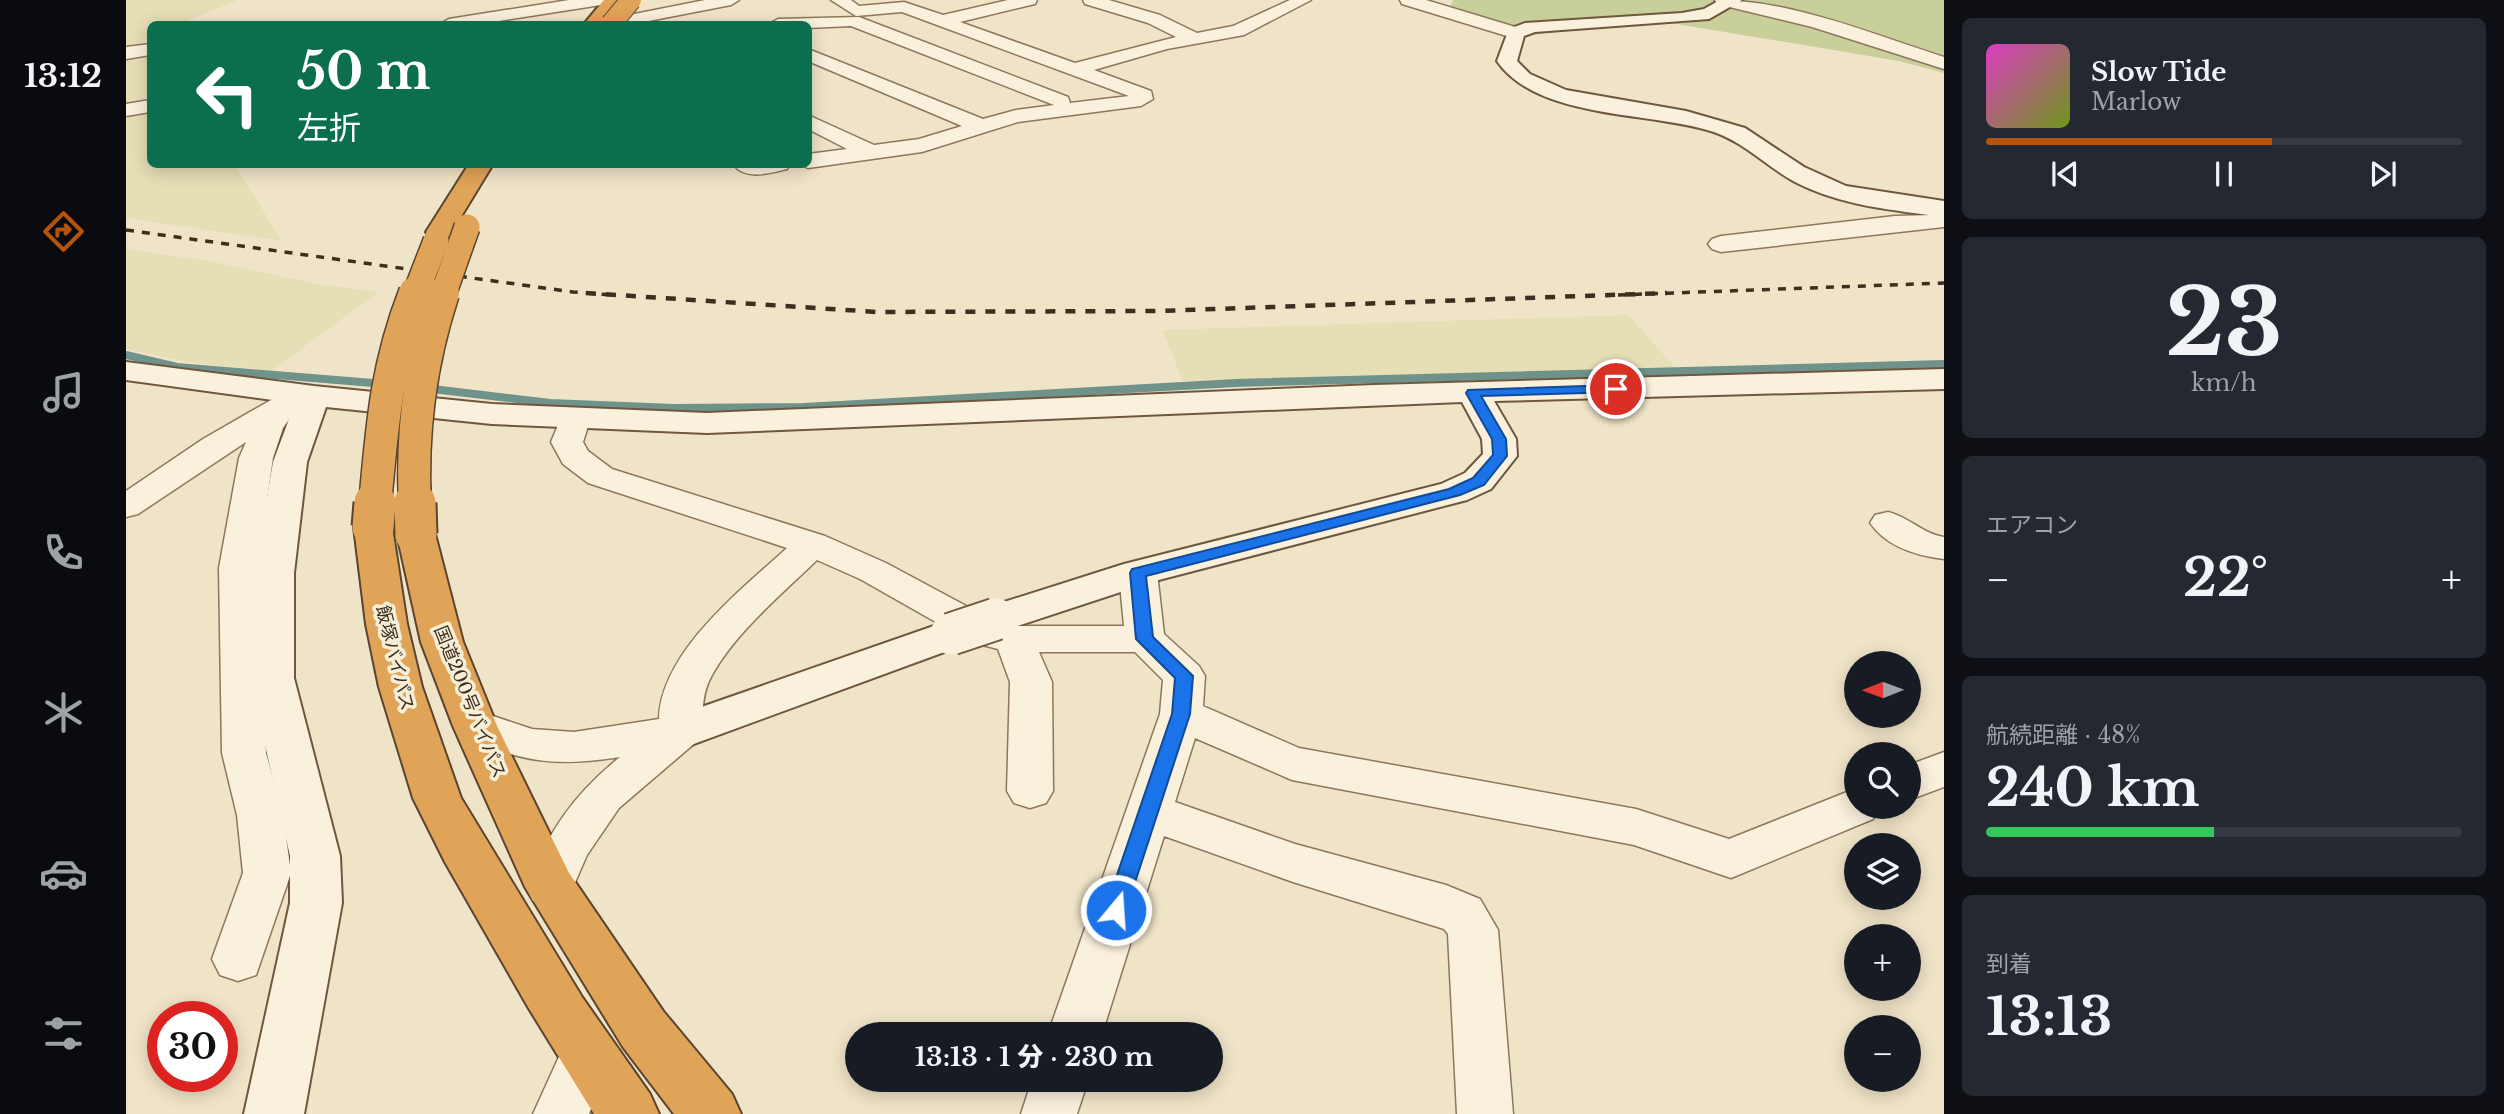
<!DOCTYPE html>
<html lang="ja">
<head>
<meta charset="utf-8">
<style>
	:root { --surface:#171b24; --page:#242831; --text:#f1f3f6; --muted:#9ea1a6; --line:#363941; --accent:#b45309 }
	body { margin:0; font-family:"Libre Baskerville","Noto Sans JP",serif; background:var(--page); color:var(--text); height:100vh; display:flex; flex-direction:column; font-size:26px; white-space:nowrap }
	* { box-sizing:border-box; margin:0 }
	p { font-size:23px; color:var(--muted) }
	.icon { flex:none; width:38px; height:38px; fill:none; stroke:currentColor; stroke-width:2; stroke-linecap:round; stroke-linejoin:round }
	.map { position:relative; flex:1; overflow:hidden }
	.drawer { display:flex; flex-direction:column; gap:18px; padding:18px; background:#0d0f14; width:560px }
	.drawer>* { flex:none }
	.hud { position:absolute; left:21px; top:21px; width:665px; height:147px; border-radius:10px; box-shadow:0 4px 18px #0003; background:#0b6e4f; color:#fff; overflow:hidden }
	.needle { width:46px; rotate:269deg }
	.buttons { position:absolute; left:1718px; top:651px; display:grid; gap:14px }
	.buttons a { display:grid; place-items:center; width:77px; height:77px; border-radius:50%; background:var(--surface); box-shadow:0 4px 18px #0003; font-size:35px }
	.speed { position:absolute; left:21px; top:1001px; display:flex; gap:14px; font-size:35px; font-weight:700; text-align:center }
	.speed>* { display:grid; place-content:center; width:91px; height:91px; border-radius:50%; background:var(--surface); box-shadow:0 4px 18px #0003; line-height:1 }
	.speed .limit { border:10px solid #d22; background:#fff; color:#111 }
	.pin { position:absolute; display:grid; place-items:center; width:60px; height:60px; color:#fff; margin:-30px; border:4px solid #fff; border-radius:50%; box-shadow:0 2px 7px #0007 }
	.me { position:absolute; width:77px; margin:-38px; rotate:18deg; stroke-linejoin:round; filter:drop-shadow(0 0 5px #0008) }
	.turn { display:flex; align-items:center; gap:24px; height:147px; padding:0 35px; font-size:32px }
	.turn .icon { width:91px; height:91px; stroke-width:2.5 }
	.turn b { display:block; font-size:49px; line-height:60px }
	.big { font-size:52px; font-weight:800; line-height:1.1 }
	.drawer .card { flex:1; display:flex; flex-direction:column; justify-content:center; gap:10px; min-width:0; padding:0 24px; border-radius:10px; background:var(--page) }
	.drawer .dial { align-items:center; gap:0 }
	.dial b { font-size:91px; line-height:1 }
	.song { display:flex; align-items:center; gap:21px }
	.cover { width:84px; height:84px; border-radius:10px; background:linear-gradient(135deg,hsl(310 70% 55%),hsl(80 70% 35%)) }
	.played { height:7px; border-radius:4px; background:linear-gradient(90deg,var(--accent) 60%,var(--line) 60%) }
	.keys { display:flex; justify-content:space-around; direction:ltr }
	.heat { display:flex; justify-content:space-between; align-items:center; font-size:38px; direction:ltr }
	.charge { height:10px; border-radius:5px; background:linear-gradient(90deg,#34c759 48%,var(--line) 0) }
	.trip { position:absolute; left:719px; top:1022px; width:378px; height:70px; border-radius:35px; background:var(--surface); box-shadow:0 4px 18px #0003; font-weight:800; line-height:70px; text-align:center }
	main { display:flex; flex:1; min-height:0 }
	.menu { display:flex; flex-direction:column; width:126px; justify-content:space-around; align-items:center; background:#090b0e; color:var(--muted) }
	.menu .icon { width:49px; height:49px }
	.menu .current { color:var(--accent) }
	.menu b { font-size:32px; color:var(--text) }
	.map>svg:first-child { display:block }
	.farmland { fill:#e6deb5 }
	.green { fill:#c9cf9b }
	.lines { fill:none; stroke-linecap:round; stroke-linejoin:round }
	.stream { stroke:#6f938a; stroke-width:8 }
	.street-casing { stroke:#8d765c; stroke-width:3 }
	.secondary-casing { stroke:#6f573f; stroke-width:4 }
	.highway-casing { stroke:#5b4430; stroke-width:4 }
	.street { fill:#faf1dc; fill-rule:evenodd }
	.secondary { fill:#faf1dc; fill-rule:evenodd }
	.highway { fill:#e0a458; fill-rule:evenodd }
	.rail-far1 { stroke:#3d2e20; stroke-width:3.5; stroke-dasharray:8 8; stroke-linecap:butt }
	.rail { stroke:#3d2e20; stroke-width:4.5; stroke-dasharray:10 10; stroke-linecap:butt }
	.secondary-bridge-casing { stroke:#6f573f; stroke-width:45; stroke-linecap:butt }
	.highway-bridge-far3-casing { stroke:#5b4430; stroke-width:22; stroke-linecap:butt }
	.highway-bridge-far2-casing { stroke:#5b4430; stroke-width:28; stroke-linecap:butt }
	.highway-bridge-far1-casing { stroke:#5b4430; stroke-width:35; stroke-linecap:butt }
	.highway-bridge-casing { stroke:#5b4430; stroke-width:45; stroke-linecap:butt }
	.secondary-bridge { stroke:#faf1dc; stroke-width:41 }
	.highway-bridge-far3 { stroke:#e0a458; stroke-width:20 }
	.highway-bridge-far2 { stroke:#e0a458; stroke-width:25 }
	.highway-bridge-far1 { stroke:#e0a458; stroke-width:32 }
	.highway-bridge { stroke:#e0a458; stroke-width:41 }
	.route { fill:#1a73e8; stroke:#114b97; stroke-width:2 }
	.labels { text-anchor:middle; stroke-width:7; stroke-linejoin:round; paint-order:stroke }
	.street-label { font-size:18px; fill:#3d2e20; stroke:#f7eed8 }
</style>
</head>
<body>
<main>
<nav class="menu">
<b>13:12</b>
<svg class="icon current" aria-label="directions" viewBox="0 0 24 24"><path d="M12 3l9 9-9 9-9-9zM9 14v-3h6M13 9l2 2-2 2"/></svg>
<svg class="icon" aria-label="music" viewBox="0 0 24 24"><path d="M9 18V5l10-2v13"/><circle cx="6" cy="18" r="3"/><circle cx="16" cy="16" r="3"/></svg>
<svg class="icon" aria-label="phone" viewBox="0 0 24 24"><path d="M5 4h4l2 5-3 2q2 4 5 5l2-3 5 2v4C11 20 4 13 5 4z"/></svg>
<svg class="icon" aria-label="climate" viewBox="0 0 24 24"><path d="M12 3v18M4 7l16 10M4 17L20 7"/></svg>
<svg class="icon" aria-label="car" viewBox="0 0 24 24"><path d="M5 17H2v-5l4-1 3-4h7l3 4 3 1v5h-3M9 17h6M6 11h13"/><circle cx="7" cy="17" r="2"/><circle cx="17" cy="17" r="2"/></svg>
<svg class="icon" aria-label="filters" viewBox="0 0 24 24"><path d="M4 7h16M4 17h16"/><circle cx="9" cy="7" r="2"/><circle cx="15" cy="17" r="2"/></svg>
</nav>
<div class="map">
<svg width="1818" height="1114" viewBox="0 0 1818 1114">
	<rect width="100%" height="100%" fill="#f0e4c8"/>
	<g class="farmland">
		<polygon points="0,0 112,0 52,24 24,24 24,40 0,48"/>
		<polygon points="24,54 24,164 109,165 156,241 0,218 0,58"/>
		<polygon points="0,249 83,261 191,284 253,292 146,370 66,363 0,349"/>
		<polygon points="1503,315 1549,368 1056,381 1037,330"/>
	</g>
	<polygon class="green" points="1327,0 1818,0 1818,73 1773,61 1545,23 1484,25 1406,35 1323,10"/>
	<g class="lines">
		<g class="stream">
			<polyline points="0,355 51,367 259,384"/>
			<polyline points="298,388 424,403 548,408 678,407 1110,383 1818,364"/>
		</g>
		<g class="street-casing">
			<g id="street">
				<polygon points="443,0 483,0 475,5 353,24 314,24 323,19"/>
				<polygon points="579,0 613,0 605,5 507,24 474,24 483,19"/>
				<polygon points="705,0 725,0 733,6 778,2 817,15 882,0 911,0 909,4 834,22 949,63 1050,37 1022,23 959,4 957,0 983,0 1034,15 1071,33 1107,26 1164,0 1185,0 1118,35 1041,49 968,70 1025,91 1027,99 1015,106 892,122 796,152 682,168 673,164 682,164 682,154 721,149 682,129 682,115 748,145 793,139 836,126 682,61 682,49 857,119 890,110 928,105 725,26 682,28 682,24 643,24 652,19 733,17 942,97 944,103 1003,96 776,12 730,16"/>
				<polygon points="1274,0 1300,0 1396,29 1399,33 1396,37 1384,37 1276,4"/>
				<path d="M1589,0c77,0 156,34 229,57v12l-132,-42 -95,-23z"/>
				<polygon points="24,44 24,55 0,59 0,47"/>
				<polygon points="24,100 24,112 0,116 0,104"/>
				<path d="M607,164h57l-3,5c-17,4 -42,12 -54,-5z"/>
				<polygon points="1818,211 1818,227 1595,252 1586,249 1582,244 1586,239 1595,236 1769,216 1805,215"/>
				<polygon points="156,398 167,400 172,407 157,428 147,458 131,568 140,753 157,815 165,873 130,975 112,981 94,975 86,959 117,873 111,815 96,753 93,568 113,458 120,442 12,514 0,517 0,491 77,439 145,400"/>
				<path d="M448,410l11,3 5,7 -7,22 5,9 24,18 213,67 61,27 110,59 18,4h110l-5,-53 6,-8 13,-4 13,4 6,8 7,61 35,32 6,10 -2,30 96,42 337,61 93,30 128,-51v19h22l-6,12 -142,59 -97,-33 -342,-65 -97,-42 -20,64 120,42 151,41 34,14 18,31 15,184h-56l-9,-180 -4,-5 -151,-47 -129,-46 -62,198h-54l112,-320 3,-34 -28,-28h-96l13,30 1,109 -7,12 -16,5 -16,-5 -7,-12 3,-109 -12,-33 -27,-7 -111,-63 -43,-19c-35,34 -87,77 -108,121 -10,21 -3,43 -14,62l-76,65 -32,47 -20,46 -17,6 -17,-6 -7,-14c23,-56 47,-92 94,-130 -71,11 -94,4 -160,-20l-6,-11 6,-11 15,-5 57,19 42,3 85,-13c2,-67 82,-129 128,-171l-199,-65 -25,-19 -12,-22 12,-29z"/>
				<path d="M1762,512c21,5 35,22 56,25v22c-27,-3 -57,-12 -74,-36l5,-8z"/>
				<polygon points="1818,752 1818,787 1783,800 1783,765"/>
				<polygon points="460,1031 479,1039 487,1057 463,1114 407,1114 441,1039"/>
				<polygon points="906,1080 962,1080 951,1114 895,1114"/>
			</g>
		</g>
		<g class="secondary-casing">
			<g id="secondary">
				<path d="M1594,0h22l-33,19 -174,13 -11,4 -7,25 13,13 36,16 120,21 59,17 59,39 42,19 98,15v16c-51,-7 -103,-11 -149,-35 -29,-16 -50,-39 -81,-50 -64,-21 -176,-12 -217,-71l12,-32 16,-6 157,-10 22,-4z"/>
				<polygon points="0,362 188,386 366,404 581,413 1248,385 1818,369 1818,389 1368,401 1390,439 1391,456 1365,489 1341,500 1025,582 870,633 856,629 850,619 856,609 998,564 1315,484 1339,473 1357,454 1356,439 1336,402 581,433 366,424 200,407 181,462 168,573 168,678 214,856 216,903 178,1114 118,1114 164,903 164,856 124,678 128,573 147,462 169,403 0,380"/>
				<polygon points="825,620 840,624 846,634 840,644 554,749 538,744 531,732 538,720"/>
			</g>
		</g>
		<g class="highway-casing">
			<g id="highway">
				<polygon points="478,0 497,0 476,24 458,24"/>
				<polygon points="343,164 367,164 322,238 304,238 300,232"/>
				<polygon points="247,516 260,519 266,527 281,624 296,687 335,798 456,997 524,1094 533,1114 468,1114 402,1007 319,862 287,798 253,687 240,624 228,527 234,519"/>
				<polygon points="290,522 303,526 309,534 337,642 371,726 443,873 537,1011 606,1094 615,1114 548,1114 497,1047 399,887 327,726 295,642 271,534 277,526"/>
			</g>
		</g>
		<use href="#street" class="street"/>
		<use href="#secondary" class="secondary"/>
		<use href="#highway" class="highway"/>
		<g class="rail-far1">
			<polyline points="0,230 447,292 487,295"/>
			<polyline points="1492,295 1818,283"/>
		</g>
		<polyline class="rail" points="460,293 751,312 1033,311 1541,293"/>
		<g class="secondary-bridge-casing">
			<polyline id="secondary-bridge" points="825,634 870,619"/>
		</g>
		<g class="highway-bridge-far3-casing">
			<polyline id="highway-bridge-far3" points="485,24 505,0"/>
		</g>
		<g class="highway-bridge-far2-casing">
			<g id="highway-bridge-far2">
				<polyline points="289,295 310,241"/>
				<polyline points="317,295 341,227"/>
			</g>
		</g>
		<g class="highway-bridge-far1-casing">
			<g id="highway-bridge-far1">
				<path d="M249,505c7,-78 11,-138 40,-212"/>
				<path d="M289,505c-4,-74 5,-142 28,-212"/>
			</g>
		</g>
		<g class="highway-bridge-casing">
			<g id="highway-bridge">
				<polyline points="289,503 290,534"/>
				<polyline points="247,527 249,503"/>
			</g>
		</g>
		<use href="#secondary-bridge" class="secondary-bridge"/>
		<use href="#highway-bridge-far3" class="highway-bridge-far3"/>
		<use href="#highway-bridge-far2" class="highway-bridge-far2"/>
		<use href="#highway-bridge-far1" class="highway-bridge-far1"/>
		<use href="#highway-bridge" class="highway-bridge"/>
	</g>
	<polygon class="route" points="1490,385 1496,389 1494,392 1355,396 1380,439 1381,456 1358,485 1334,495 1020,576 1027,637 1067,676 1064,714 1000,910 997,917 990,919 982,917 979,910 1046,714 1049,678 1010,639 1004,573 1006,569 1323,489 1347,478 1367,455 1366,439 1340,393 1342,390"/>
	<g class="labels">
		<g class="street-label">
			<text transform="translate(269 658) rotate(76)" y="6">飯塚バイパス</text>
			<text transform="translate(344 702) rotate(68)" y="6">国道200号バイパス</text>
		</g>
	</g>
</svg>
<div class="buttons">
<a><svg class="needle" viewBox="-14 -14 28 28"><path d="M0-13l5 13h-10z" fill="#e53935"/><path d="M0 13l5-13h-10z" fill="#9ea1a6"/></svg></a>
<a><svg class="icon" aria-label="search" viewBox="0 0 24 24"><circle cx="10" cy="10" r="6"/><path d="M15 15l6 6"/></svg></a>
<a><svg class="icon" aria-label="layers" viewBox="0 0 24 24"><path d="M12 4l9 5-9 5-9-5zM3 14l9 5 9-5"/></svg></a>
<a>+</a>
<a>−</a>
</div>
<div class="speed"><div class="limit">30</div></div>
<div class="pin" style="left:1490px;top:389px;background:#d93025"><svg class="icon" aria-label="arrive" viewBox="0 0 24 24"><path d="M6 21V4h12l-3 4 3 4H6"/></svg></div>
<svg class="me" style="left:990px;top:910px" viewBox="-20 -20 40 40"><circle r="17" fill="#1a73e8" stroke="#fff" stroke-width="3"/><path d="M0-11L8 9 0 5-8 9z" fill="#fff"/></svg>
<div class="trip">13:13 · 1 分 · 230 m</div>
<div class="hud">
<div class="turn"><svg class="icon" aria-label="left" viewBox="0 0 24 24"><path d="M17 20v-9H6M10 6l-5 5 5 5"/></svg><div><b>50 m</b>左折</div></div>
</div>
</div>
<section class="drawer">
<div class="card">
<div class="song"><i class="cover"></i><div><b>Slow Tide</b><p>Marlow</p></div></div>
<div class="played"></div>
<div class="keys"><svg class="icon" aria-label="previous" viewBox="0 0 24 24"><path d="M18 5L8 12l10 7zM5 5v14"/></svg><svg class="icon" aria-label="pause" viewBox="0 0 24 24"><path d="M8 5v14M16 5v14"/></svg><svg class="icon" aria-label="next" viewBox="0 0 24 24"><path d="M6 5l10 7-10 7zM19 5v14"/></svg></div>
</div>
<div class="card dial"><b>23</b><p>km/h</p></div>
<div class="card"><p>エアコン</p>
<div class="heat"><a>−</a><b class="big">22°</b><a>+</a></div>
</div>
<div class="card"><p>航続距離 · 48%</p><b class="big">240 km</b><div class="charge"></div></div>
<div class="card"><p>到着</p><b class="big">13:13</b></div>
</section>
</main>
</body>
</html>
